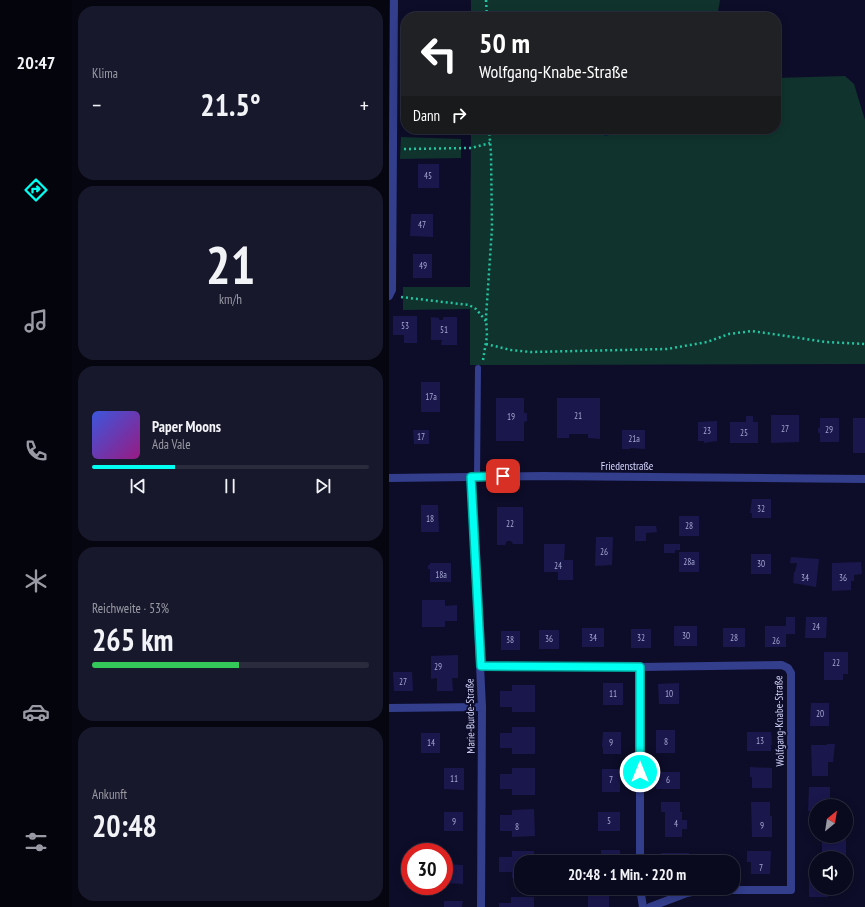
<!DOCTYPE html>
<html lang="de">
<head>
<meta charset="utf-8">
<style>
	:root { --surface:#0a0a1f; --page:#18182c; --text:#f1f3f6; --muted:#999aa4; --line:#2a2b3d; --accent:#01fff2 }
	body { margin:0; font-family:"PT Sans Narrow",sans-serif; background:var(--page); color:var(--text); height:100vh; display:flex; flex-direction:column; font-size:15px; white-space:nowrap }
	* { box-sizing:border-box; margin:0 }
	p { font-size:13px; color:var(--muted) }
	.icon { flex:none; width:22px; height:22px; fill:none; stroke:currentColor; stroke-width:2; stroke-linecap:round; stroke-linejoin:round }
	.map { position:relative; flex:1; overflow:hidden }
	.sheet { display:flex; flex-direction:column; gap:6px; padding:6px; background:#060611; width:317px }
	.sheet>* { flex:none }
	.top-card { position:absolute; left:12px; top:12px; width:380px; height:122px; border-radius:16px; box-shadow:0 2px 10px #0003,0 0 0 1px var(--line); background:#202124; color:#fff; overflow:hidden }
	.needle { width:26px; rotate:30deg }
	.tools { position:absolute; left:420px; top:799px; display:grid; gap:8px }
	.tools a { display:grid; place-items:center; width:44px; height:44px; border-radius:50%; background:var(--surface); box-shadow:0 2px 10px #0003,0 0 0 1px var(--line); font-size:20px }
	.speed { position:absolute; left:12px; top:843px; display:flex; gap:8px; font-size:20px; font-weight:700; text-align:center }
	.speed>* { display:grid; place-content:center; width:52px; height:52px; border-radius:50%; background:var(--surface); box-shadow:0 2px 10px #0003,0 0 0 1px var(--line); line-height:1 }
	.speed .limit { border:6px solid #d22; background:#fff; color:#111 }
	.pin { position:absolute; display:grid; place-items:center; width:34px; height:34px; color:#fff; margin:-17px; border-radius:8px; box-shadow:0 2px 6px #0006 }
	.me { position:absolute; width:44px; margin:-22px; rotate:0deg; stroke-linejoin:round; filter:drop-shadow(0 0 3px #0008) }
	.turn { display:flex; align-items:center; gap:14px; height:84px; padding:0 12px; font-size:18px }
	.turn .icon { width:52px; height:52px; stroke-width:2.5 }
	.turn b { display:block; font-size:28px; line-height:34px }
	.then { display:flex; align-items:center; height:38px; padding:0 12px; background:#0003; gap:8px; font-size:15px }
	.big { font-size:30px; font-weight:800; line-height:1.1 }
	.sheet .widget { flex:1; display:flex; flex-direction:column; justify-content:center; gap:6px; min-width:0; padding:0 14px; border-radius:16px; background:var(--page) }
	.sheet .dial { align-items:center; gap:0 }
	.dial b { font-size:52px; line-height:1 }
	.song { display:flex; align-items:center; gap:12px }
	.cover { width:48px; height:48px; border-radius:6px; background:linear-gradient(135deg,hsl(230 70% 55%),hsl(310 70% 35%)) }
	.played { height:4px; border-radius:2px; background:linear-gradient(90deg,var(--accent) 30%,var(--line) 30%) }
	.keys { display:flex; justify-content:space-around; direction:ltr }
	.heat { display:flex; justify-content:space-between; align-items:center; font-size:22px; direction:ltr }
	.charge { height:6px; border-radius:3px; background:linear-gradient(90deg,#34c759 53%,var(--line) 0) }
	.trip { position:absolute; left:125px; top:855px; width:226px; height:40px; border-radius:16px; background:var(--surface); box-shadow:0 2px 10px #0003,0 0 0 1px var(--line); font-weight:800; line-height:40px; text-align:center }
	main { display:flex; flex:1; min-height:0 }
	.dock { display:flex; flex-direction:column; width:72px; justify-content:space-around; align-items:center; background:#04040c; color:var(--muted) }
	.dock .icon { width:28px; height:28px }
	.dock .active { color:var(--accent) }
	.dock b { font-size:18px; color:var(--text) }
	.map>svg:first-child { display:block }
	.green { fill:#10342d }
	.water { fill:#05294a }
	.building { fill:#1a174c }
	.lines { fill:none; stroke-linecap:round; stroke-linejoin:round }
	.path { stroke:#23c6a3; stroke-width:2.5; stroke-dasharray:2 3; stroke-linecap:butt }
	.lane { stroke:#333e8d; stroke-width:6 }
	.street { stroke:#333e8d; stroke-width:8 }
	.route-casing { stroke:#01a69d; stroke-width:10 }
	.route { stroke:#01fff2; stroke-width:7 }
	.labels { text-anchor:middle; stroke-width:4; stroke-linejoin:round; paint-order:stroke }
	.number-label { font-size:9px; fill:#a6a7d2 }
	.street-label { font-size:11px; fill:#d5d7ff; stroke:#0e0d29 }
</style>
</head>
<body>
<main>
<nav class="dock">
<b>20:47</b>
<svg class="icon active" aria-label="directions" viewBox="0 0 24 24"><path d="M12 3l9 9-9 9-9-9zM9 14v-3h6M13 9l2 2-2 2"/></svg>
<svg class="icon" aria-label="music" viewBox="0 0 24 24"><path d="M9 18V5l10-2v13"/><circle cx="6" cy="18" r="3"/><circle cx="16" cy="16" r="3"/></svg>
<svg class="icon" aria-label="phone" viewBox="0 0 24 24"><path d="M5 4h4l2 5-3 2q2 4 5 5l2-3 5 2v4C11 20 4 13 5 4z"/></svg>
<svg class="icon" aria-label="climate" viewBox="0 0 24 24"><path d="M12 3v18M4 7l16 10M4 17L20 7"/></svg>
<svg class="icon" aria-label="car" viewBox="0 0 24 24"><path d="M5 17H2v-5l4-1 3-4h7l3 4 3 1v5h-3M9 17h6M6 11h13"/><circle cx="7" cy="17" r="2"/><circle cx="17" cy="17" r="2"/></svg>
<svg class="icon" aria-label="filters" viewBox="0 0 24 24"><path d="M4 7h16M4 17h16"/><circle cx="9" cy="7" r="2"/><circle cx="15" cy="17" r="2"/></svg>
</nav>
<section class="sheet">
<div class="widget"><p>Klima</p>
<div class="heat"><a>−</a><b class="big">21.5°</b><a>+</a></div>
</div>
<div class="widget dial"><b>21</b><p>km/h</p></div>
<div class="widget">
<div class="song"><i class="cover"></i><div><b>Paper Moons</b><p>Ada Vale</p></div></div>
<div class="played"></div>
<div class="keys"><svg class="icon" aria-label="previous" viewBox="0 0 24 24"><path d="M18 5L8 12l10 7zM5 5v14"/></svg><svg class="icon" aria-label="pause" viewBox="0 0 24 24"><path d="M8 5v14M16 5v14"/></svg><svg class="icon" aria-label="next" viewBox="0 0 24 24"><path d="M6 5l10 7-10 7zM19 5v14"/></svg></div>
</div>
<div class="widget"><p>Reichweite · 53%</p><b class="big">265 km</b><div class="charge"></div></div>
<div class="widget"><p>Ankunft</p><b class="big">20:48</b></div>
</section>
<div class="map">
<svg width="476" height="907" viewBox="0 0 476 907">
	<rect width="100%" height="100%" fill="#0e0d29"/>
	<g class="green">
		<polygon points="82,0 331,0 328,17 82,17"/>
		<polygon points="456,76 465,84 476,120 476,364 81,365 81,309 14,310 14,287 81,287 82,129 213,129 216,136 240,129 387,129 387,78"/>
		<polygon points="12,137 72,139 72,158 11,159"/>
	</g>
	<polygon class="water" points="213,129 240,129 216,136"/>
	<g class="building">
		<rect x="22" y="12" width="22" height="5"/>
		<rect x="29" y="164" width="21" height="24"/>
		<polygon points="22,214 44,214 44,237 21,236"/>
		<rect x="24" y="254" width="19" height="24"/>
		<polygon points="4,316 28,316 28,343 15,343 15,335 4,335"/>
		<polygon points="42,317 50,318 50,320 54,320 54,317 68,317 68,345 52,345 53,340 42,340"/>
		<rect x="32" y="382" width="19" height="30"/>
		<polygon points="107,398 135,398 135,413 138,413 138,421 135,422 135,441 107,441"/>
		<polygon points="168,398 211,398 211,439 199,438 199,434 180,434 180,438 168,438"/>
		<polygon points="382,415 410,415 410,442 382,443"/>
		<polygon points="357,416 364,416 364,422 369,422 369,443 341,443 341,422 357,422"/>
		<polygon points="431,418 450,418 450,442 431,442 431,434 429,432 429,429 431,427"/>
		<rect x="464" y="418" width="12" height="35"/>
		<polygon points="328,421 328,441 315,443 315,441 309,441 309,422"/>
		<polygon points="24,430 40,430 40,444 25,444"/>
		<polygon points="233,430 256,430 256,449 241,448 241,449 233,449"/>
		<polygon points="363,499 382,499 382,518 363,518 363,513 361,513"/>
		<polygon points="32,505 49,505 50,532 32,532"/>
		<polygon points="108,507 134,507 134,544 124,544 122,541 118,541 116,545 108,545"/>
		<rect x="290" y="516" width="20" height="20"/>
		<polygon points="246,526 267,526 268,532 257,533 257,541 246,541"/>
		<polygon points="207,537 224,537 223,565 206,566"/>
		<polygon points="155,544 176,544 175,560 184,560 184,580 169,580 169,572 155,572"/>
		<polygon points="275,544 291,544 291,550 286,550 286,553 275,553"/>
		<rect x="290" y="552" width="20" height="20"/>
		<rect x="362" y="554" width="20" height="20"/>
		<polygon points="402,557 430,559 427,587 404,583 405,572 406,572 408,563 401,563"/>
		<polygon points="472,562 473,574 465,575 465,581 462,581 462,590 443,591 443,563"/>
		<polygon points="41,563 62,563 62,582 41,582 41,569 39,569 39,565 41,565"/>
		<polygon points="33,600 56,600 56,606 68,605 68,621 56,621 56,627 33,627"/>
		<polygon points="397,617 406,617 406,634 397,634 397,647 376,647 376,626 397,626"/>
		<polygon points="417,617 438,617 437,638 416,638"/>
		<rect x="285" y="626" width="23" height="20"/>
		<rect x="193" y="628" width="22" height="19"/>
		<rect x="334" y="628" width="22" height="19"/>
		<rect x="242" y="629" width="20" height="19"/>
		<rect x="150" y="630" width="20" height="19"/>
		<rect x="112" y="631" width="19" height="19"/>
		<polygon points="435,652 459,652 459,674 454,674 454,680 435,680"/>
		<polygon points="69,655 69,678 63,678 64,691 48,691 48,678 42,679 42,656"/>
		<polygon points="4,672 23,672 24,691 5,691"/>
		<rect x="214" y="683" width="20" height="22"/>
		<polygon points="290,683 290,704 270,704 269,684"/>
		<polygon points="123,685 146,685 146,712 123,712 123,707 111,707 111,691 123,691"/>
		<polygon points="422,703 440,703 440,726 421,726"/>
		<polygon points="123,727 146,727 146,754 123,754 123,748 111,748 111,733 123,733"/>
		<rect x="267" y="730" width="19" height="23"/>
		<polygon points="214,732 232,732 232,754 214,754 214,747 213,747"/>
		<polygon points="358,732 382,732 383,745 382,745 382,751 358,751"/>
		<rect x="32" y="733" width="19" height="20"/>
		<polygon points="438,744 446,744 444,762 439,762 439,776 423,776 422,745 438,745"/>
		<polygon points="361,767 383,768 383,788 363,788 363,777 361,777"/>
		<polygon points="55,768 75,768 75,790 55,789"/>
		<polygon points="123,768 146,768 146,795 123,795 123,789 111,789 111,774 123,774"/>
		<rect x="213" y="769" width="18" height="23"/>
		<rect x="267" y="772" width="24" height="17"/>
		<polygon points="420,787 441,787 441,798 437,798 437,806 427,806 427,811 419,811"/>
		<polygon points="272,802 291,802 291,812 293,812 293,820 298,820 298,829 293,829 293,837 276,837 276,812 272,812"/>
		<polygon points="362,802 381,802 381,816 383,816 383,837 363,837"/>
		<polygon points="145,809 146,836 123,837 123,831 111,831 111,815 123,815 123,810"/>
		<rect x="55" y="812" width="19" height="19"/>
		<rect x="209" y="812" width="22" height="19"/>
		<polygon points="433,836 450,836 450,838 457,838 457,856 433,855"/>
		<polygon points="212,850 231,850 232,862 212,862"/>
		<polygon points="123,851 145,851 145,862 132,862 132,878 123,878 123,872 110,872 110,857 123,857"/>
		<polygon points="358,851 382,851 381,874 362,874 362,862 358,862"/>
		<rect x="272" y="853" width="28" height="9"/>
		<polygon points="55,864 74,865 74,884 55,883"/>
		<polygon points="420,873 427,873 427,888 439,888 439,897 420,897"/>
		<rect x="199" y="892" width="21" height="15"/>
		<polygon points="122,897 145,897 145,907 110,907 110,903 122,903"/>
		<polygon points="55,901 74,901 73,907 55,907"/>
	</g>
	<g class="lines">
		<g class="path">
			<polyline points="97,0 98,17"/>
			<polyline points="15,149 82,148 101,143"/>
			<polyline points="12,297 80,305 87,309 97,321"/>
			<polyline points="97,344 122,350 142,352 278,349 318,342 340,334 363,331 437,342 476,344"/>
			<polyline points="94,360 98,336 97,317 103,228 102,153 100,129"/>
		</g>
		<polyline class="lane" points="88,476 89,368"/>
		<g class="street">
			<polyline points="0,296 3,290 5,0"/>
			<polyline points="82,477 93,707 92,907"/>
			<polyline points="0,478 153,476 476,479"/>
			<polyline points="92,666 251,667 393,665 399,668 402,673 402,890 312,890 298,893 261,907"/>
			<polyline points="251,667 251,862"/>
			<polyline points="0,708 93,707"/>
			<polyline points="251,888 254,907"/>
		</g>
	</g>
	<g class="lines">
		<g class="route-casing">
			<polyline id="route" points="114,476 82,477 92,666 251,667 251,772"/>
		</g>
		<use href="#route" class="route"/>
	</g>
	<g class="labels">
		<g class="number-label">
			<text x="39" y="179">45</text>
			<text x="33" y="228">47</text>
			<text x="34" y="269">49</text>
			<text x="16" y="329">53</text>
			<text x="55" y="333">51</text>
			<text x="42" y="400">17a</text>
			<text x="189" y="419">21</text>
			<text x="122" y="420">19</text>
			<text x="396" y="432">27</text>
			<text x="440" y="433">29</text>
			<text x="318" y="434">23</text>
			<text x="355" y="436">25</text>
			<text x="32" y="440">17</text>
			<text x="245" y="442">21a</text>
			<text x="372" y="512">32</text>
			<text x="41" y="522">18</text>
			<text x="121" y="527">22</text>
			<text x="300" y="529">28</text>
			<text x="215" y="555">26</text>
			<text x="300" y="565">28a</text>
			<text x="372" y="567">30</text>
			<text x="169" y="569">24</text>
			<text x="52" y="578">18a</text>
			<text x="416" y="581">34</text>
			<text x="454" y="581">36</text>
			<text x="427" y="630">24</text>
			<text x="297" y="639">30</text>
			<text x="204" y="641">34</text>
			<text x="252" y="641">32</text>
			<text x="345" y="641">28</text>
			<text x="160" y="642">36</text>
			<text x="121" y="643">38</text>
			<text x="387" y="644">26</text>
			<text x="447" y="666">22</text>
			<text x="49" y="670">29</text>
			<text x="14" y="685">27</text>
			<text x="224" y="697">11</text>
			<text x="280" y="697">10</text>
			<text x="431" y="717">20</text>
			<text x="371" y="744">13</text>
			<text x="277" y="745">8</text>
			<text x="42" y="746">14</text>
			<text x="222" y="746">9</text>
			<text x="65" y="782">11</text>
			<text x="222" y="783">7</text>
			<text x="279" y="783">6</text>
			<text x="220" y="824">5</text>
			<text x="65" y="825">9</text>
			<text x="287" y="827">4</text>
			<text x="373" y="829">9</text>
			<text x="128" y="830">8</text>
			<text x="372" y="871">7</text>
		</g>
		<g class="street-label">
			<text x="238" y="470">Friedenstraße</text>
			<text transform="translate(81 716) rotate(-91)" y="4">Marie-Burde-Straße</text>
			<text transform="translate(390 721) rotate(-91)" y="4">Wolfgang-Knabe-Straße</text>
		</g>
	</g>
</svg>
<div class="tools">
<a><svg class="needle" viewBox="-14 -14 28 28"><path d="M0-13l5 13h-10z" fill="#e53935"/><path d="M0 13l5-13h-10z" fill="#999aa4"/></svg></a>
<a><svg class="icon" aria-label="sound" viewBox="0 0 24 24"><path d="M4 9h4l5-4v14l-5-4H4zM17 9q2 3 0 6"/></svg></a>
</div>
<div class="speed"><div class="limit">30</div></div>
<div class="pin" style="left:114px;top:476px;background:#d93025"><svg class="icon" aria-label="arrive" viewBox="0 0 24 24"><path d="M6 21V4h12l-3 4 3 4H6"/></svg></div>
<svg class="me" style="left:251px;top:772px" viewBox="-20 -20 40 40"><circle r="17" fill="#01fff2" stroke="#fff" stroke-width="3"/><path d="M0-11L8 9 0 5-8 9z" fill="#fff"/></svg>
<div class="trip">20:48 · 1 Min. · 220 m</div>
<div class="top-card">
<div class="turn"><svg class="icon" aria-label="left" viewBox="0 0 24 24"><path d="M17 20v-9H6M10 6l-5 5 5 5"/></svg><div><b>50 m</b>Wolfgang-Knabe-Straße</div></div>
<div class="then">Dann<svg class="icon" aria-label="right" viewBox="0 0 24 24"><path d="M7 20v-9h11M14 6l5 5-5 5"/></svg></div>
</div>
</div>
</main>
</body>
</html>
